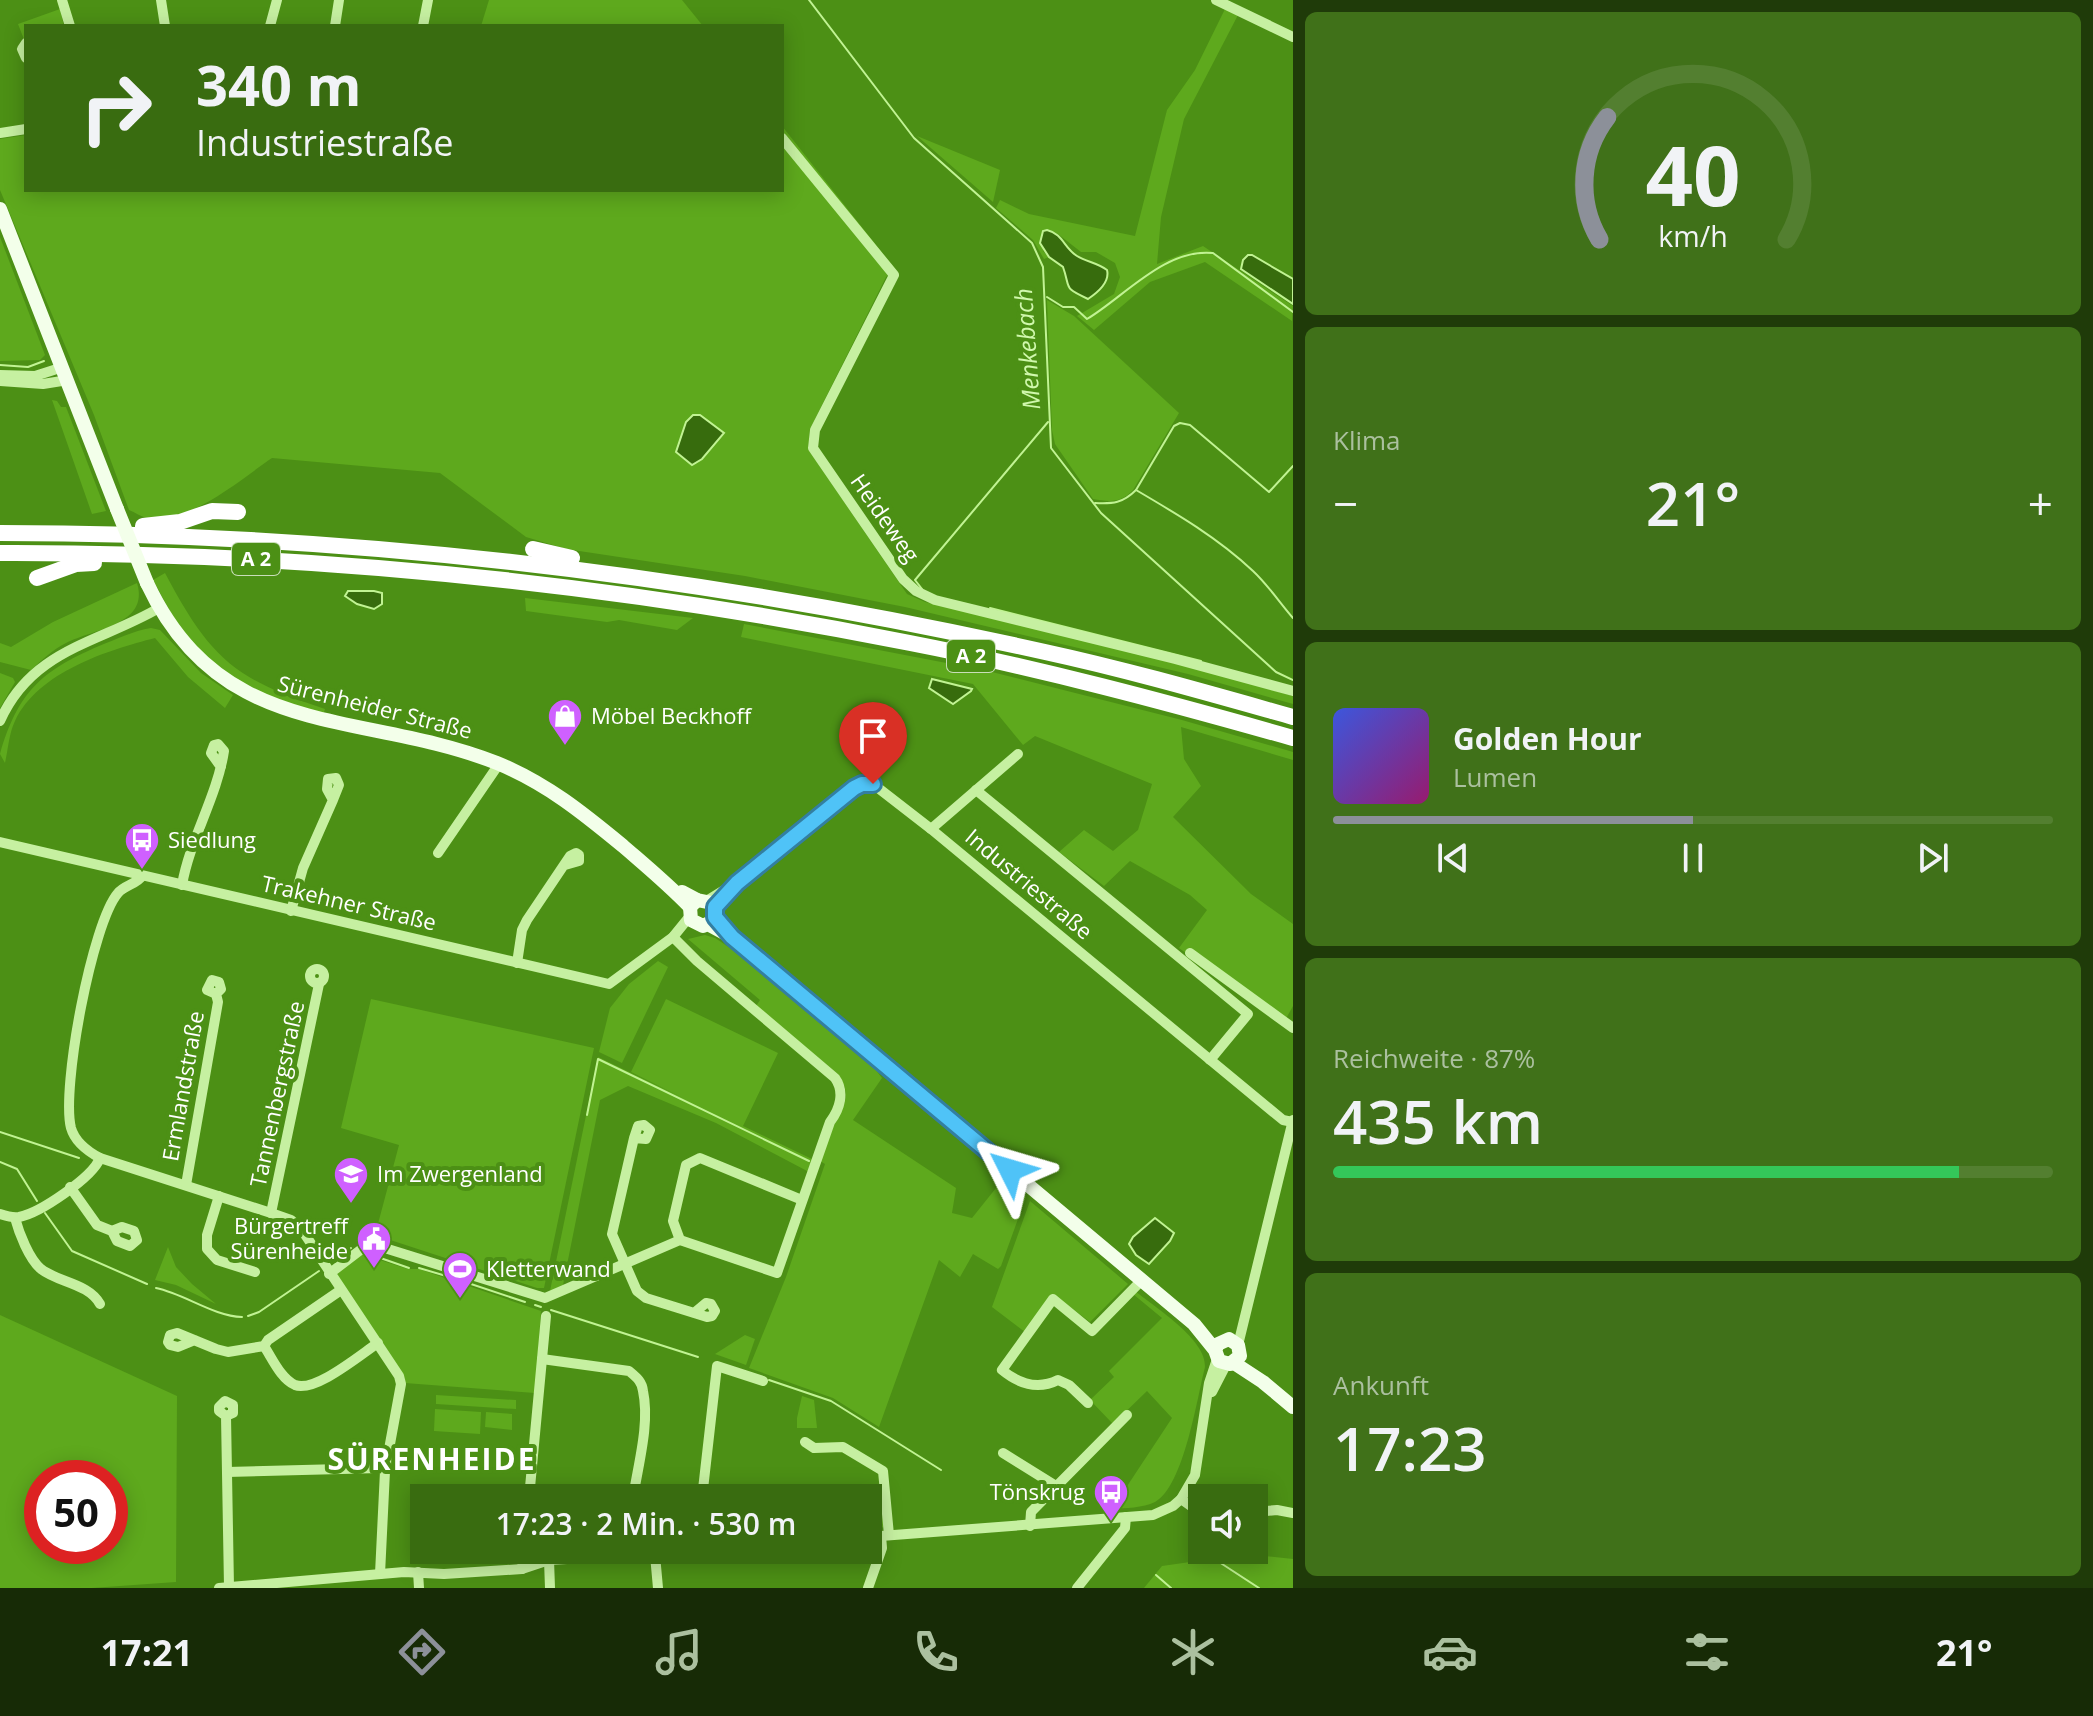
<!DOCTYPE html>
<html lang="de">
<head>
<meta charset="utf-8">
<style>
	:root { --surface:#396c10; --page:#407119; --text:#f1f3f6; --muted:#abc09f; --line:#537f30; --accent:#8c9099 }
	body { margin:0; font-family:"Open Sans",sans-serif; background:var(--page); color:var(--text); height:100vh; display:flex; flex-direction:column; font-size:30px; white-space:nowrap }
	* { box-sizing:border-box; margin:0 }
	p { font-size:26px; color:var(--muted) }
	.icon { flex:none; width:44px; height:44px; fill:none; stroke:currentColor; stroke-width:2; stroke-linecap:round; stroke-linejoin:round }
	.map { position:relative; flex:1; overflow:hidden }
	.side { display:flex; flex-direction:column; gap:12px; padding:12px; background:#1f3b09; width:800px }
	.side>* { flex:none }
	.hud { position:absolute; left:24px; top:24px; width:760px; height:168px; border-radius:0px; box-shadow:0 4px 20px #0003; background:#396c10; color:var(--text); overflow:hidden }
	.tools { position:absolute; left:1188px; top:1484px; display:grid; gap:16px }
	.tools a { display:grid; place-items:center; width:80px; height:80px; border-radius:0px; background:var(--surface); box-shadow:0 4px 20px #0003; font-size:40px }
	.speed { position:absolute; left:24px; top:1460px; display:flex; gap:16px; font-size:40px; font-weight:700; text-align:center }
	.speed>* { display:grid; place-content:center; width:104px; height:104px; border-radius:50%; background:var(--surface); box-shadow:0 4px 20px #0003; line-height:1 }
	.speed .limit { border:12px solid #d22; background:#fff; color:#111 }
	.pin { position:absolute; display:grid; place-items:center; width:68px; height:68px; color:#fff; margin:-82px -34px; border-radius:50% 50% 50% 0; rotate:-45deg; box-shadow:0 0 8px #0007 }
	.pin .icon { rotate:45deg }
	.me { position:absolute; width:88px; margin:-44px; rotate:310deg; stroke-linejoin:round; filter:drop-shadow(0 0 6px #0008) }
	.turn { display:flex; align-items:center; gap:28px; height:168px; padding:0 40px; font-size:36px }
	.turn .icon { width:104px; height:104px; stroke-width:2.5 }
	.turn b { display:block; font-size:56px; line-height:68px }
	.big { font-size:60px; font-weight:600; line-height:1.1 }
	.side .card { flex:1; display:flex; flex-direction:column; justify-content:center; gap:12px; min-width:0; padding:0 28px; border-radius:12px; background:var(--page) }
	.side .dial { align-items:center; gap:0 }
	.dial svg { height:208px; overflow:visible; fill:none; stroke:var(--line); stroke-width:7; stroke-linecap:round; text-anchor:middle }
	.dial text { fill:var(--text); stroke:none }
	.song { display:flex; align-items:center; gap:24px }
	.cover { width:96px; height:96px; border-radius:12px; background:linear-gradient(135deg,hsl(230 70% 55%),hsl(320 70% 35%)) }
	.played { height:8px; border-radius:4px; background:linear-gradient(90deg,var(--accent) 50%,var(--line) 50%) }
	.keys { display:flex; justify-content:space-around; direction:ltr }
	.heat { display:flex; justify-content:space-between; align-items:center; font-size:44px; direction:ltr }
	.charge { height:12px; border-radius:6px; background:linear-gradient(90deg,#34c759 87%,var(--line) 0) }
	.trip { position:absolute; left:410px; top:1484px; width:472px; height:80px; border-radius:0px; background:var(--surface); box-shadow:0 4px 20px #0003; font-weight:600; line-height:80px; text-align:center }
	.dock { display:flex; height:128px; justify-content:space-around; align-items:center; background:#172b06; color:var(--muted) }
	.dock .icon { width:56px; height:56px }
	.dock .selected { color:var(--accent) }
	.dock b { font-size:36px; color:var(--text) }
	main { display:flex; flex:1; min-height:0 }
	.map>svg:first-child { display:block }
	.green { fill:#5ea91d; fill-rule:evenodd }
	.water { fill:#376c0d; stroke:#c1f393; stroke-width:2 }
	.lines { fill:none; stroke-linecap:round; stroke-linejoin:round }
	.stream { stroke:#c1f393; stroke-width:2 }
	.minor { stroke:#c6f0a1; stroke-width:10 }
	.major { stroke:#f3ffea; stroke-width:14 }
	.highway { stroke:#fff; stroke-width:16 }
	.major-bridge { stroke:#f3ffea; stroke-width:14 }
	.route-casing { stroke:#337fa1; stroke-width:20 }
	.route { stroke:#4fc3f7; stroke-width:14 }
	.labels { text-anchor:middle; stroke-width:8; stroke-linejoin:round; paint-order:stroke }
	.shield { fill:#4c9015; stroke:#c9deb9; stroke-width:2 }
	.shield-label { font-size:20px; font-weight:bold; fill:#fff }
	.street-label { font-size:22px; fill:#fff; stroke:#4c9015 }
	.poi-label { font-size:22px; fill:#fff; stroke:#4c9015; text-anchor:start }
	.water-label { font-size:24px; font-style:italic; fill:#d0f8ad; stroke:#4c9015 }
	.district-label { font-size:30px; font-weight:bold; letter-spacing:2px; fill:#fff; stroke:#4c9015 }
</style>
</head>
<body>
<main>
<div class="map">
<svg width="1293" height="1588" viewBox="0 0 1293 1588">
	<rect width="100%" height="100%" fill="#4c9015"/>
	<g class="green">
		<polygon points="489,0 682,0 703,26 481,26"/>
		<polygon points="60,9 64,26 26,26 25,42 18,24"/>
		<polygon points="1225,9 1238,15 1184,119 1161,217 1157,264 1203,246 1293,306 1292,321 1205,262 1150,282 1094,330 1077,316 1114,294 1120,277 1115,263 1096,252 1081,252 1058,234 1043,251 1049,257 1044,259 1033,240 996,208 1000,200 1029,214 1135,236 1167,110 1195,70"/>
		<path d="M782,126l113,143 -9,8 -76,152 -2,20 99,145 18,8 249,60 119,34v8l-105,-30 -283,-67 -160,-31 -179,-27 -40,-12 -86,-64 -168,-15c-31,21 -85,68 -125,60 -6,-1 -12,-6 -18,-8l-35,-95 -94,-225v-51l26,-4v55h756z"/>
		<polygon points="917,136 1000,170 993,202"/>
		<polygon points="0,237 45,355 40,360 0,361"/>
		<path d="M1047,300l27,16 105,97 -46,77c-12,13 -23,12 -40,9l-38,-55 -3,-14z"/>
		<polygon points="52,400 57,401 61,407 66,407 106,511 92,514"/>
		<path d="M165,573c45,85 69,106 160,136l-2,6c-50,-14 -100,-36 -134,-76 -15,-17 -25,-40 -36,-59z"/>
		<path d="M137,583c13,42 -44,46 -71,60 -14,7 -24,17 -35,27l-31,-8v-19l11,4 42,-25z"/>
		<polygon points="525,598 693,618 677,630 619,620 607,622 526,611"/>
		<polygon points="744,624 988,671 1182,720 1293,752 1293,760 1181,727 1184,759 1201,786 1173,817 1251,894 1293,924 1293,1006 1283,1024 1179,948 1207,910 1190,895 1130,861 1104,886 1059,852 1084,830 1113,851 1138,830 1152,784 1035,736 1023,745 973,684 741,637"/>
		<path d="M151,628l9,2 41,43 32,22 -8,13 -37,-31 -33,-39c-47,12 -117,34 -140,83 -6,12 -7,29 -10,42l-5,-9c18,-62 41,-83 99,-108 18,-7 34,-15 52,-18z"/>
		<polygon points="0,673 13,678 15,682 0,708"/>
		<path d="M705,935l10,3 26,17 132,111 9,12 -29,42 103,68 -4,25 20,5 32,-40 22,19 -25,69 -3,3 -25,-15 -13,23 -21,-17 -60,167 -46,-29 -84,-30 37,-91 39,-113 -5,-3c4,-11 8,-22 12,-32 10,-23 22,-31 6,-55l-82,-68 4,-6 -72,-61z"/>
		<polygon points="658,961 668,967 622,1063 599,1052 610,1008 629,984"/>
		<polygon points="371,999 594,1048 544,1288 537,1288 375,1235 399,1145 341,1128"/>
		<polygon points="666,999 778,1053 743,1126 814,1160 809,1172 716,1123 628,1086 600,1100 563,1285 550,1291 598,1057 685,1099 631,1072"/>
		<polygon points="1030,1201 1128,1284 1090,1322 1053,1294 1025,1332 992,1307"/>
		<polygon points="168,1247 176,1267 192,1284 216,1304 176,1285 155,1280"/>
		<polygon points="361,1254 408,1269 419,1269 541,1311 535,1393 405,1383 404,1376 337,1277 338,1272"/>
		<path d="M1135,1291c21,17 72,49 70,76 -8,31 -21,119 -50,135 -12,6 -30,6 -43,7l60,-91 -25,-27 -34,33 -23,-24 24,-23 -5,-6 53,-53 -29,-24z"/>
		<path d="M0,1315l177,81 -1,186 -84,6h-92zM110,1478v68h-68v-68z"/>
		<polygon points="745,1335 755,1339 746,1365 715,1354"/>
		<polygon points="436,1395 516,1400 516,1409 436,1404"/>
		<polygon points="802,1396 814,1400 817,1428 797,1428 797,1418"/>
		<polygon points="435,1409 481,1412 480,1434 434,1431"/>
		<polygon points="486,1412 512,1414 512,1430 485,1427"/>
		<polygon points="883,1495 886,1527 868,1529 868,1498 849,1498"/>
		<polygon points="1246,1554 1293,1559 1293,1588 1144,1588 1162,1566"/>
	</g>
	<g class="water">
		<path d="M1047,230c16,4 17,18 30,26 10,6 21,7 30,14 3,12 -10,23 -19,29 -26,-12 -17,-10 -25,-32l-14,-10 -9,-14 3,-12z"/>
		<polygon points="1248,255 1252,255 1293,279 1293,304 1241,269 1243,260"/>
		<polygon points="693,415 700,415 724,433 702,459 692,465 676,452 686,422"/>
		<polygon points="348,591 374,591 382,593 382,604 374,609 357,604 345,596"/>
		<polygon points="932,679 972,689 971,691 953,704 929,688"/>
		<polygon points="1155,1218 1174,1233 1170,1241 1149,1264 1136,1255 1129,1244 1133,1237"/>
	</g>
	<g class="lines">
		<g class="stream">
			<polyline points="809,0 914,138 1032,243 1043,267 1051,448 1101,513 1276,672 1293,680"/>
			<path d="M1047,297l16,10h11l13,12c37,-22 78,-71 126,-66l80,59"/>
			<polyline points="0,365 28,367 44,361"/>
			<polyline points="1136,490 1174,426 1180,423 1190,425 1269,492 1293,466"/>
			<path d="M1095,503c18,1 28,0 41,-13 41,24 82,48 117,81 15,14 27,32 40,47"/>
			<polyline points="922,589 915,580 1048,422"/>
			<polyline points="990,608 1201,661"/>
			<polyline points="587,1115 598,1059 809,1161"/>
			<polyline points="0,1132 79,1158"/>
			<polyline points="0,1162 17,1169 37,1201"/>
			<polyline points="45,1213 72,1251 147,1284"/>
			<polyline points="369,1254 409,1268"/>
			<polyline points="333,1261 351,1248"/>
			<polyline points="419,1268 453,1278"/>
			<polyline points="459,1280 525,1302"/>
			<path d="M156,1288c29,6 57,28 86,29"/>
			<polyline points="535,1305 541,1307"/>
			<polyline points="551,1310 698,1357"/>
			<polyline points="248,1316 259,1312 319,1271"/>
			<polyline points="769,1380 831,1401 941,1470"/>
			<polyline points="1216,1560 1259,1588"/>
			<polyline points="1156,1575 1171,1588"/>
		</g>
		<g class="minor">
			<polyline points="62,0 70,26"/>
			<polyline points="161,0 165,26"/>
			<polyline points="1216,0 1293,37"/>
			<polyline points="270,26 277,0"/>
			<polyline points="335,26 339,0"/>
			<polyline points="423,26 428,0"/>
			<polyline points="26,43 22,49 26,58"/>
			<polyline points="0,133 26,129"/>
			<polyline points="782,138 894,275 815,430 813,448 903,579 916,591 935,600 1175,659 1293,691"/>
			<polyline points="0,375 35,376 63,367"/>
			<polyline points="0,381 43,384 68,380"/>
			<path d="M0,721c32,-72 99,-78 159,-113"/>
			<polyline points="976,790 1248,1014 1210,1060"/>
			<polyline points="931,829 1018,754"/>
			<polyline points="0,842 609,984 673,937 690,916"/>
			<polyline points="438,853 499,764"/>
			<path d="M142,876c-5,8 -18,9 -24,17 -26,30 -57,196 -47,235 4,14 16,23 29,30l171,55 20,7 11,10 97,146 2,8 -16,87 -5,103"/>
			<path d="M182,885c8,-46 35,-88 42,-134l-6,-7 -4,1 -3,8 10,14"/>
			<polyline points="708,900 742,879 854,788 862,784 873,784 931,829 1283,1120 1293,1122"/>
			<polyline points="291,911 303,868 333,800 339,785 336,778 328,779 327,789 333,800"/>
			<polyline points="1190,953 1293,1028"/>
			<polyline points="517,963 522,930 527,920 570,856 576,853 579,855 579,861 565,865"/>
			<circle cx="317" cy="976" r="7"/>
			<polyline points="634,1138 638,1126 644,1125 650,1130 646,1139 634,1138 612,1234 637,1291 646,1298 707,1317 712,1316 715,1311 711,1304 706,1303 694,1313"/>
			<polyline points="186,1185 218,1002 216,994 221,989 219,982 212,980 207,990 216,994"/>
			<polyline points="70,1187 97,1225 112,1231 117,1241 130,1246 137,1240 134,1231 122,1227 112,1231"/>
			<polyline points="219,1196 207,1235 207,1249 217,1260 255,1272"/>
			<polyline points="271,1213 319,984"/>
			<path d="M0,1214c6,2 12,4 19,3 21,-4 74,-40 81,-59"/>
			<path d="M15,1218c4,15 14,41 26,51 18,14 47,14 59,35"/>
			<polyline points="680,1240 673,1221 686,1165 700,1158 802,1200"/>
			<path d="M329,1274l34,-26 12,-3 170,53 135,-58 97,33 53,-151c10,-13 15,-30 5,-44l-138,-117 -24,-24"/>
			<polyline points="195,1340 178,1347 170,1345 168,1342 170,1335 177,1333 216,1349 228,1352 264,1346 268,1340 341,1290"/>
			<polyline points="1238,1345 1293,1120"/>
			<path d="M264,1346c8,12 17,33 31,39 20,8 66,-31 83,-42"/>
			<path d="M542,1359l87,12c7,6 13,10 14,20 7,33 -5,74 -10,107"/>
			<polyline points="1212,1392 1226,1365"/>
			<path d="M1088,1403l-19,-18 -11,-5c-20,10 -39,4 -56,-10l51,-71 39,32 50,-51"/>
			<polyline points="226,1416 233,1413 233,1405 225,1401 219,1407 219,1411 226,1416 229,1587"/>
			<polyline points="805,1442 814,1448 843,1447 883,1471 889,1535"/>
			<polyline points="1003,1453 1056,1486"/>
			<polyline points="227,1472 380,1468 385,1471"/>
			<polyline points="529,1498 546,1316"/>
			<polyline points="702,1498 717,1366 763,1381"/>
			<polyline points="1181,1499 1202,1514"/>
			<polyline points="1254,1512 1277,1510 1293,1513"/>
			<polyline points="1030,1526 1031,1512 1127,1415"/>
			<polyline points="868,1537 1153,1515 1173,1506 1181,1499 1195,1475 1209,1383 1217,1359"/>
			<polyline points="655,1555 658,1588"/>
			<polyline points="549,1560 550,1588"/>
			<polyline points="522,1569 524,1550"/>
			<polyline points="418,1572 419,1588"/>
			<polyline points="219,1588 404,1572 444,1574 522,1569 549,1560 728,1550"/>
			<polyline points="868,1588 882,1548 881,1536"/>
			<polyline points="1077,1588 1125,1528 1126,1517"/>
		</g>
		<g class="major">
			<polyline points="0,209 117,509"/>
			<path d="M147,583c75,160 213,126 350,180 49,20 86,50 126,83 23,20 46,39 67,61"/>
			<polyline points="682,892 697,900 712,903 715,917"/>
			<polyline points="697,900 690,907 691,920 703,926 713,921"/>
			<polyline points="708,924 732,937 1194,1324 1215,1350 1219,1361 1230,1364 1240,1356 1238,1345 1229,1339 1218,1344 1215,1350"/>
			<polyline points="1234,1363 1263,1382 1293,1407"/>
		</g>
		<g class="highway">
			<polyline points="143,526 180,522 212,511 238,512"/>
			<path d="M0,533c352,0 701,42 1045,119 83,18 166,42 248,65"/>
			<polyline points="533,549 572,558"/>
			<path d="M0,553c305,-1 610,30 910,90 129,25 256,59 383,95"/>
			<polyline points="37,578 76,564 94,563"/>
		</g>
		<polyline class="major-bridge" points="117,509 147,583"/>
	</g>
	<g class="lines">
		<g class="route-casing">
			<polyline id="route" points="873,784 862,784 854,788 737,883 715,907 715,917 732,937 1010,1170"/>
		</g>
		<use href="#route" class="route"/>
	</g>
	<defs>
		<g id="shop-pin" transform="scale(1.8)"><path d="M0 17L-7.5 6A9.5 9.5 0 1 1 7.5 6Z" fill="#cf60ff" stroke="#4c9015"/><path d="M-5-2.5h2.3a2.7 3.5 0 0 1 5.4 0H5L5.5 6h-11ZM-1.5-2.5h3a1.5 2.3 0 0 0-3 0Z" fill="#fff"/></g>
		<g id="bus-pin" transform="scale(1.8)"><path d="M0 17L-7.5 6A9.5 9.5 0 1 1 7.5 6Z" fill="#cf60ff" stroke="#4c9015"/><path d="M-5-6H5V4H4V6H2V4H-2V6H-4V4H-5ZM-3.5-4V0h7V-4ZM-3.5 1.2v1.5H-2V1.2ZM2 1.2v1.5H3.5V1.2Z" fill="#fff"/></g>
		<g id="school-pin" transform="scale(1.8)"><path d="M0 17L-7.5 6A9.5 9.5 0 1 1 7.5 6Z" fill="#cf60ff" stroke="#4c9015"/><path d="M0-5L7-2L0 1L-7-2ZM-4 1L0 2.5L4 1V4Q0 6-4 4Z" fill="#fff"/></g>
		<g id="civic-pin" transform="scale(1.8)"><path d="M0 17L-7.5 6A9.5 9.5 0 1 1 7.5 6Z" fill="#cf60ff" stroke="#4c9015"/><path d="M-.6-6.5H3V-4.5H.6V-3L4-1V1h2V6H-6V1h2V-1L-.6-3ZM-1.2 2.5V6h2.4V2.5Z" fill="#fff"/></g>
		<g id="stadium-pin" transform="scale(1.8)"><path d="M0 17L-7.5 6A9.5 9.5 0 1 1 7.5 6Z" fill="#cf60ff" stroke="#4c9015"/><path d="M0-5a6.5 5 0 1 0 0 10a6.5 5 0 1 0 0-10ZM-3.5-1.8h7v3.6h-7Z" fill="#fff"/></g>
	</defs>
	<g fill-rule="evenodd">
		<use href="#shop-pin" x="565" y="716"/>
		<use href="#bus-pin" x="142" y="840"/>
		<use href="#school-pin" x="351" y="1174"/>
		<use href="#civic-pin" x="374" y="1239"/>
		<use href="#stadium-pin" x="460" y="1269"/>
		<use href="#bus-pin" x="1111" y="1492"/>
	</g>
	<g class="labels">
		<g class="shield">
			<rect x="232" y="543" width="48" height="32" rx="6"/>
			<rect x="947" y="640" width="48" height="32" rx="6"/>
		</g>
		<g class="shield-label">
			<text x="256" y="566">A 2</text>
			<text x="971" y="663">A 2</text>
		</g>
		<g class="street-label">
			<text transform="translate(885 518) rotate(55)" y="8">Heideweg</text>
			<text transform="translate(375 707) rotate(14)" y="8">Sürenheider Straße</text>
			<text transform="translate(1029 884) rotate(40)" y="8">Industriestraße</text>
			<text transform="translate(349 903) rotate(13)" y="8">Trakehner Straße</text>
			<text transform="translate(183 1086) rotate(-80)" y="8">Ermlandstraße</text>
			<text transform="translate(277 1094) rotate(-78)" y="8">Tannenbergstraße</text>
		</g>
		<g class="poi-label">
			<text x="591" y="724">Möbel Beckhoff</text>
			<text x="168" y="848">Siedlung</text>
			<text x="377" y="1182">Im Zwergenland</text>
			<text x="348" y="1234" text-anchor="end">Bürgertreff<tspan x="348" dy="25">Sürenheide</tspan></text>
			<text x="486" y="1277">Kletterwand</text>
			<text x="1085" y="1500" text-anchor="end">Tönskrug</text>
		</g>
		<g class="water-label">
			<text transform="translate(1028 349) rotate(-94)" y="8">Menkebach</text>
		</g>
		<g class="district-label">
			<text x="432" y="1470">SÜRENHEIDE</text>
		</g>
	</g>
</svg>
<div class="tools">
<a><svg class="icon" aria-label="sound" viewBox="0 0 24 24"><path d="M4 9h4l5-4v14l-5-4H4zM17 9q2 3 0 6"/></svg></a>
</div>
<div class="speed"><div class="limit">50</div></div>
<div class="pin" style="left:873px;top:784px;background:#d93025"><svg class="icon" aria-label="arrive" viewBox="0 0 24 24"><path d="M6 21V4h12l-3 4 3 4H6"/></svg></div>
<svg class="me" style="left:1010px;top:1170px" viewBox="-20 -20 40 40"><path d="M0-17L14 15 0 8-14 15z" fill="#4fc3f7" stroke="#fff" stroke-width="4"/></svg>
<div class="trip">17:23 · 2 Min. · 530 m</div>
<div class="hud">
<div class="turn"><svg class="icon" aria-label="right" viewBox="0 0 24 24"><path d="M7 20v-9h11M14 6l5 5-5 5"/></svg><div><b>340 m</b>Industriestraße</div></div>
</div>
</div>
<section class="side">
<div class="card dial"><svg viewBox="0 0 100 80">
<path d="M14 69A42 42 0 1 1 86 69"/>
<path d="M14 69A42 42 0 0 1 17 22" stroke="#8c9099"/>
<text x="50" y="56" font-size="32" font-weight="700">40</text>
<text x="50" y="72" font-size="11">km/h</text>
</svg></div>
<div class="card"><p>Klima</p>
<div class="heat"><a>−</a><b class="big">21°</b><a>+</a></div>
</div>
<div class="card">
<div class="song"><i class="cover"></i><div><b>Golden Hour</b><p>Lumen</p></div></div>
<div class="played"></div>
<div class="keys"><svg class="icon" aria-label="previous" viewBox="0 0 24 24"><path d="M18 5L8 12l10 7zM5 5v14"/></svg><svg class="icon" aria-label="pause" viewBox="0 0 24 24"><path d="M8 5v14M16 5v14"/></svg><svg class="icon" aria-label="next" viewBox="0 0 24 24"><path d="M6 5l10 7-10 7zM19 5v14"/></svg></div>
</div>
<div class="card"><p>Reichweite · 87%</p><b class="big">435 km</b><div class="charge"></div></div>
<div class="card"><p>Ankunft</p><b class="big">17:23</b></div>
</section>
</main>
<nav class="dock">
<b>17:21</b>
<svg class="icon selected" aria-label="directions" viewBox="0 0 24 24"><path d="M12 3l9 9-9 9-9-9zM9 14v-3h6M13 9l2 2-2 2"/></svg>
<svg class="icon" aria-label="music" viewBox="0 0 24 24"><path d="M9 18V5l10-2v13"/><circle cx="6" cy="18" r="3"/><circle cx="16" cy="16" r="3"/></svg>
<svg class="icon" aria-label="phone" viewBox="0 0 24 24"><path d="M5 4h4l2 5-3 2q2 4 5 5l2-3 5 2v4C11 20 4 13 5 4z"/></svg>
<svg class="icon" aria-label="climate" viewBox="0 0 24 24"><path d="M12 3v18M4 7l16 10M4 17L20 7"/></svg>
<svg class="icon" aria-label="car" viewBox="0 0 24 24"><path d="M5 17H2v-5l4-1 3-4h7l3 4 3 1v5h-3M9 17h6M6 11h13"/><circle cx="7" cy="17" r="2"/><circle cx="17" cy="17" r="2"/></svg>
<svg class="icon" aria-label="filters" viewBox="0 0 24 24"><path d="M4 7h16M4 17h16"/><circle cx="9" cy="7" r="2"/><circle cx="15" cy="17" r="2"/></svg>
<b>21°</b>
</nav>
</body>
</html>
